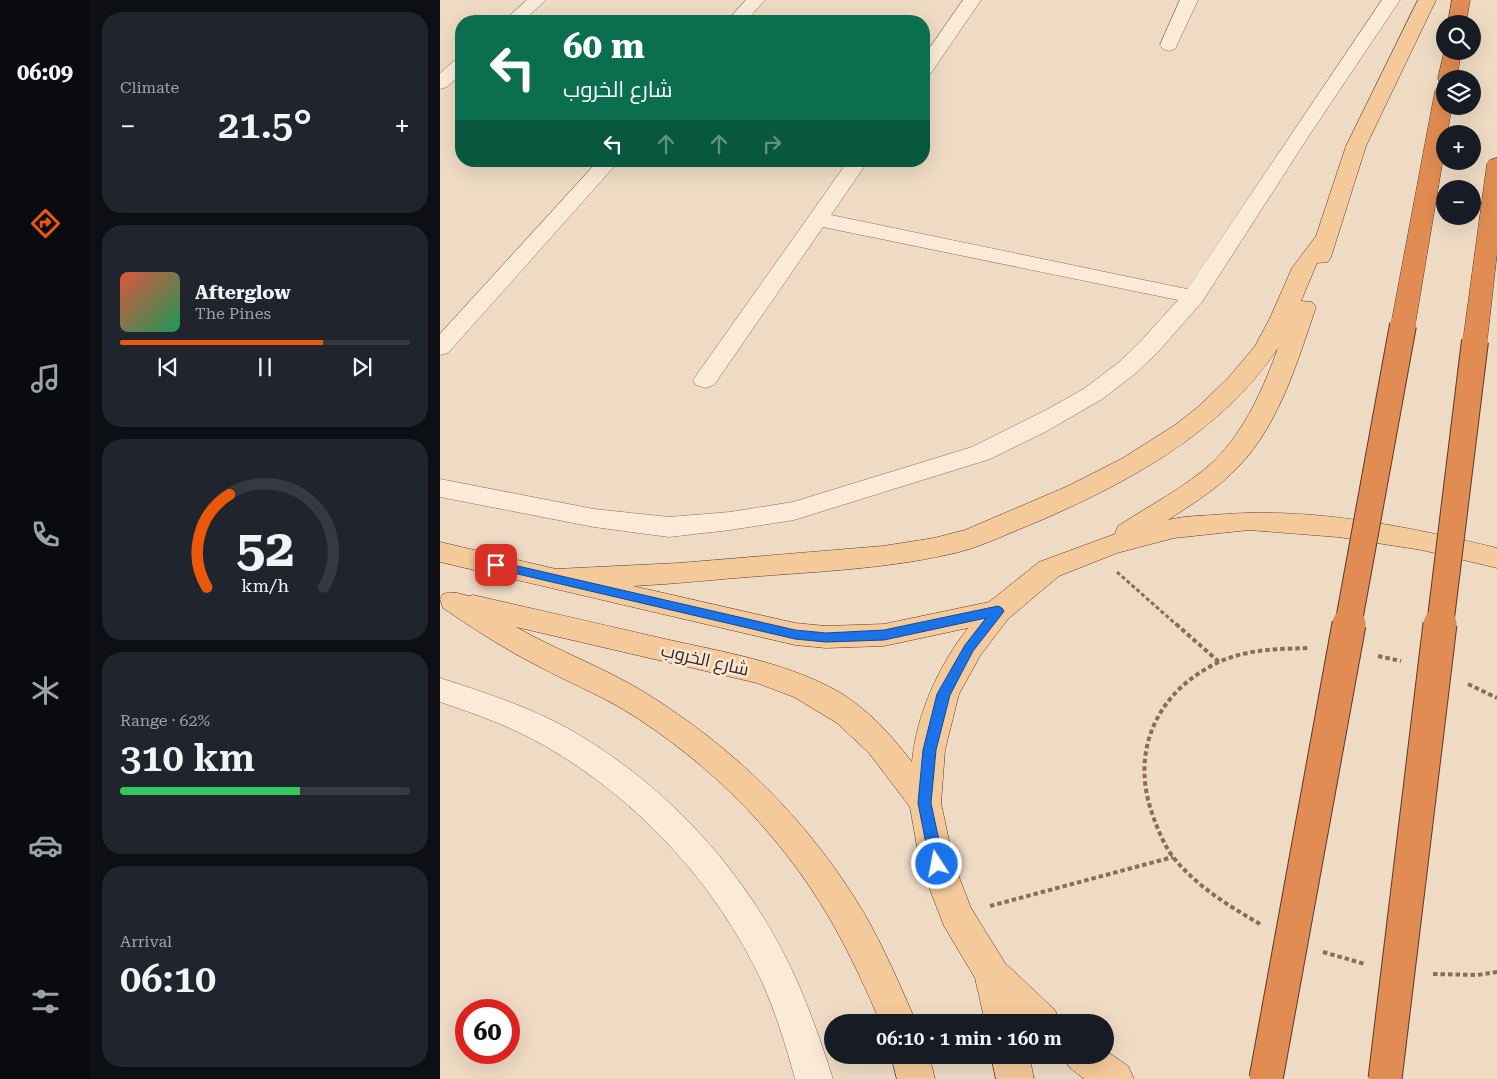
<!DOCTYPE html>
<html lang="en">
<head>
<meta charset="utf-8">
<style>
	:root { --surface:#171b24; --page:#20242c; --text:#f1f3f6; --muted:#9ea1a6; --line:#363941; --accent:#ea580c }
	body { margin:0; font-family:"Roboto Serif",Cairo,serif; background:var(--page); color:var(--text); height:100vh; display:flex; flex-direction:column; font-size:19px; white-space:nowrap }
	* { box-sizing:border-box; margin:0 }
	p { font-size:16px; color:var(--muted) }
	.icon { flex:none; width:28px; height:28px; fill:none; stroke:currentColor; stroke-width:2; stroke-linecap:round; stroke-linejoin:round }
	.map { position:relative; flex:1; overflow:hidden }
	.panel { display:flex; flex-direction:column; gap:12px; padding:12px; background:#0d0f14; width:350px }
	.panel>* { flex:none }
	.hud { position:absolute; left:15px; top:15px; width:475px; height:152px; border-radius:20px; box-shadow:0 5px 20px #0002; background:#0b6e4f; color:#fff; overflow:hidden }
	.buttons { position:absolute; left:996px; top:15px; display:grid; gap:10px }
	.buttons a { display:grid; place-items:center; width:45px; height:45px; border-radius:50%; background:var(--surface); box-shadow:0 5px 20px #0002; font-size:25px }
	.speed { position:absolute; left:15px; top:999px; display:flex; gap:10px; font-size:25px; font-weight:700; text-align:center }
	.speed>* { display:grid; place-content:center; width:65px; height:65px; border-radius:50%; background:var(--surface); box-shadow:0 5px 20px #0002; line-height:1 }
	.speed .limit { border:8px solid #d22; background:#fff; color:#111 }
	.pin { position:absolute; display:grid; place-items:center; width:42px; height:42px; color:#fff; margin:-21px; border-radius:10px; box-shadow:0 2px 8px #0006 }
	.me { position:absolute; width:55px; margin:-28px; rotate:349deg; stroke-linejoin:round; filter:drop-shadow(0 0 4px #0008) }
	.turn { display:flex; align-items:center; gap:18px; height:105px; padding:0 25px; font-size:22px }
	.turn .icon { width:65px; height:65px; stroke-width:2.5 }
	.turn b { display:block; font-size:35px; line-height:42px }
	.lanes { display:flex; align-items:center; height:48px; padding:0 25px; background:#0003; justify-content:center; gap:25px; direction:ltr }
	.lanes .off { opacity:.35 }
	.big { font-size:38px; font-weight:600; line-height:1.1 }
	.panel .widget { flex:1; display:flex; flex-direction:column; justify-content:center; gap:8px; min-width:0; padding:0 18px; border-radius:20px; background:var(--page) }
	.panel .dial { align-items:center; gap:0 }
	.dial svg { height:130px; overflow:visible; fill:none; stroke:var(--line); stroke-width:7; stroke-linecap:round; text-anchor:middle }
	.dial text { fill:var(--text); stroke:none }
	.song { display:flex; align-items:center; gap:15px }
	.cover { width:60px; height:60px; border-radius:8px; background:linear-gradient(135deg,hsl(10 70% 55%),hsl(150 70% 35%)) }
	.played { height:5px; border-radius:2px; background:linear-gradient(90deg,var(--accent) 70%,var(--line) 70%) }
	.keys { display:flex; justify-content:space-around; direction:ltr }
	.heat { display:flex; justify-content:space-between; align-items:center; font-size:28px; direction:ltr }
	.charge { height:8px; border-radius:4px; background:linear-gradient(90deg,#34c759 62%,var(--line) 0) }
	.trip { position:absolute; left:384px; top:1014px; width:290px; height:50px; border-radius:25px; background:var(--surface); box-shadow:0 5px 20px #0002; font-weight:600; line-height:50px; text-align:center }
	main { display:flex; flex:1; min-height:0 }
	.dock { display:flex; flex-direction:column; width:90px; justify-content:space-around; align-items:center; background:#090b0e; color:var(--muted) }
	.dock .icon { width:35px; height:35px }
	.dock .active { color:var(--accent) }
	.dock b { font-size:22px; color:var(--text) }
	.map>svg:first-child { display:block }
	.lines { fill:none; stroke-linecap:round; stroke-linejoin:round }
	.minor-casing { stroke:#8b6c59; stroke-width:1 }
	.major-casing { stroke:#583b2e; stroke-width:1 }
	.highway-casing { stroke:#583b2e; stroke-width:1 }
	.path-far1 { stroke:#8b6c59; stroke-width:3; stroke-dasharray:4 2.5; stroke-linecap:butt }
	.path { stroke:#8b6c59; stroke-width:4; stroke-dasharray:4.5 3; stroke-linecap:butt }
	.minor { fill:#faead7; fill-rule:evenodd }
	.major { fill:#f4ca9b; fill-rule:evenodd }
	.highway { fill:#e18c52; fill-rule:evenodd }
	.highway-bridge-far1-casing { stroke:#583b2e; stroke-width:28; stroke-linecap:butt }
	.highway-bridge-casing { stroke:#583b2e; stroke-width:35; stroke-linecap:butt }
	.highway-bridge-far1 { stroke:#e18c52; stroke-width:26 }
	.highway-bridge { stroke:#e18c52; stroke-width:33 }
	.route { fill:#1a73e8; stroke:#114b97 }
	.labels { text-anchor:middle; stroke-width:5; stroke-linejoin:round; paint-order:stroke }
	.street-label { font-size:18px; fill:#3a271e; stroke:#f7e7d4 }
</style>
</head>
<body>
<main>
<nav class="dock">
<b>06:09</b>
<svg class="icon active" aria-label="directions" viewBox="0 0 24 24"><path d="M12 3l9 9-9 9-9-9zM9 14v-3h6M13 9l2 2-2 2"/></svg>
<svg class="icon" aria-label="music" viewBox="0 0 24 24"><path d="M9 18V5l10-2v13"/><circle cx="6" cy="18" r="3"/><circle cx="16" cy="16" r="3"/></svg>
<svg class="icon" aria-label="phone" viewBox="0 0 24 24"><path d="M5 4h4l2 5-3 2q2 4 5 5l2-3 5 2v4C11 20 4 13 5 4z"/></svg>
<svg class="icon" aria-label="climate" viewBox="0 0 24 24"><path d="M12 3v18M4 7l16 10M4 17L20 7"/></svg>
<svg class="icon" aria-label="car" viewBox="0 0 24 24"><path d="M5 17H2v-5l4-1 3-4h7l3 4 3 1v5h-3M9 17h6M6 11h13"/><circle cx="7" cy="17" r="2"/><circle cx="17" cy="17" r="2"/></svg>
<svg class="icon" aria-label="filters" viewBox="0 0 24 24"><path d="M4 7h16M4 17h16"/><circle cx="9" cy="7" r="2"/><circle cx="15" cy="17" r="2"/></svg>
</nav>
<section class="panel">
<div class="widget"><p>Climate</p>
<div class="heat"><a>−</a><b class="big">21.5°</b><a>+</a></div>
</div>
<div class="widget">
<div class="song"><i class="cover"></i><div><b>Afterglow</b><p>The Pines</p></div></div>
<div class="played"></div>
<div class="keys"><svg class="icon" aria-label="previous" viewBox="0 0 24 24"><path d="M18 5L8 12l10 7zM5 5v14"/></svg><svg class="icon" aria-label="pause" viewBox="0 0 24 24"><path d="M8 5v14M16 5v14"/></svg><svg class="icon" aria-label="next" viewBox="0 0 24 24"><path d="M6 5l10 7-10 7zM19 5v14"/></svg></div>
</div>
<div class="widget dial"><svg viewBox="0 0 100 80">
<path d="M14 69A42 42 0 1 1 86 69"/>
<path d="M14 69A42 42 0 0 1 28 12" stroke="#ea580c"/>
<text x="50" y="56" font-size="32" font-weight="700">52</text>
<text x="50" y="72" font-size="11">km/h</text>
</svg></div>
<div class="widget"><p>Range · 62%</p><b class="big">310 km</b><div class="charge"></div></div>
<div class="widget"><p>Arrival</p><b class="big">06:10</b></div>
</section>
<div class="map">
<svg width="1057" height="1079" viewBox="0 0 1057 1079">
	<rect width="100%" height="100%" fill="#efdbc4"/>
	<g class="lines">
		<g class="minor-casing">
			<g id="minor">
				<polygon points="87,0 106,0 83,21 64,21"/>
				<polygon points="306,0 325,0 306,21 287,21"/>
				<polygon points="523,0 541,0 491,73 484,75 484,56"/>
				<polygon points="740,0 758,0 735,49 729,51 723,49 720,45"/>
				<polygon points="942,0 960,0 870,134 762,302 717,353 696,373 662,399 607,431 550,459 354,520 290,530 229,537 154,527 0,497 0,479 154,509 229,517 290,512 353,502 532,447 608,409 645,388 678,363 700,342 738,300 383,227 274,385 265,388 256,385 253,380 408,161 428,161 391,215 747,289"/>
				<polygon points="21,59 21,74 7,87 0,89 0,73 14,61"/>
				<polygon points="158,161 179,161 8,353 0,355 0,334"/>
				<path d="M0,678c43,14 87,28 127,50 91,51 168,131 216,224 21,40 36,84 50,127h-38c-9,-33 -19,-66 -33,-97 -45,-97 -124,-183 -217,-236 -33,-19 -69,-32 -105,-44z"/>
			</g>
		</g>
		<g class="major-casing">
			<g id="major">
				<path d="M978,0h18l-70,146 -35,111 -3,5 -11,1 -16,38 11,1 4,5c-20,59 -39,125 -86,168 -19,18 -41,31 -62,45 15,-4 30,-4 45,-5 96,-9 192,11 284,33v20l-75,-18 -84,-13 -89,-7 -75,8 -57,15 -58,23 -51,43 -28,37 -21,38 -14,56 -4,53 13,61 17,44 34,55 50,47 5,12h-75l-10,-44 -31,-52 -24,-62 -10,-57 -41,-54 -32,-30 -43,-26 -37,-14 -241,-56c42,24 87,40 128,65 91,56 165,129 220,221 20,35 36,72 52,109h-36c-12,-29 -25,-57 -40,-85 -50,-94 -128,-174 -219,-229 -26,-15 -55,-27 -81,-41 -34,-17 -66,-38 -97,-59l-3,-9 3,-5c15,-5 21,4 30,1 64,15 128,29 192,44 58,13 121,23 174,53 30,18 52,43 73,70 4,-47 27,-97 56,-134l-84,18 -58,2 -31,-3 -355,-83v-20l116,27 123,-6 204,-17 51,-8 31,-8 103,-44 55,-28 52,-33 24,-19 30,-29 26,-31 15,-28 22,-50 24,-32 30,-90zM838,348c-15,41 -32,81 -64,113 -28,26 -64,44 -96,65l-3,8 -76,28 -50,40 -105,22 -58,2 -31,-3 -162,-37c43,-2 85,-7 128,-10 66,-5 133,-8 198,-24 27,-7 52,-20 78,-30 92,-40 184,-89 241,-174z"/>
				<polygon points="665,1050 688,1066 694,1079 644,1079 629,1067 623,1055 665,1055"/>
				<polygon points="451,1055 489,1055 495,1079 457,1079"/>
				<polygon points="551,1055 589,1055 594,1079 556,1079"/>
			</g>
		</g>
		<g class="highway-casing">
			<g id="highway">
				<polygon points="1012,0 1030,0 1026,24 1008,24"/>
				<polygon points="1005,48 1005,51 1021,51 1017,79 1005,79 1005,84 1000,83 998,79"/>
				<polygon points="1005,85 1005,106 1012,106 1007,134 1005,134 1005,147 975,325 971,330 963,332 955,330 951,325 995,91 998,87"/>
				<polygon points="1057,158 1057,253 1047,341 1043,346 1035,348 1027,346 1023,341 1047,164 1050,160"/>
			</g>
		</g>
		<polyline class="path-far1" points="677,572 738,626"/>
		<g class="path">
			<polyline points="736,624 779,662"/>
			<polyline points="938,656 961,661"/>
			<polyline points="1028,684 1057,698"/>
			<polyline points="550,906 733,857"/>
			<path d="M820,924c-31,-18 -64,-38 -87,-67 -9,-12 -15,-27 -20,-41 -24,-65 4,-125 66,-154 28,-13 60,-13 90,-14"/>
			<polyline points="883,952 925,964"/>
			<polyline points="993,974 1037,975 1057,972"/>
		</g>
		<use href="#minor" class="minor"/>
		<use href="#major" class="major"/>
		<use href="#highway" class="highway"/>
		<g class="highway-bridge-far1-casing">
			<g id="highway-bridge-far1">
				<polyline points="908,626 963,325"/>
				<polyline points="1000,626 1035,341"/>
			</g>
		</g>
		<g class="highway-bridge-casing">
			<g id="highway-bridge">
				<polyline points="826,1079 909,624"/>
				<polyline points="945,1079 1000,624"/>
			</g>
		</g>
		<use href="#highway-bridge-far1" class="highway-bridge-far1"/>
		<use href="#highway-bridge" class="highway-bridge"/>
	</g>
	<polygon class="route" points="56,561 355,630 386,633 444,630 558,606 562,608 564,611 562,614 533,651 510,695 496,750 491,803 504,864 502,868 497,870 492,868 490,864 478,803 483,750 497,694 525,645 546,618 444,640 386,642 355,639 52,568 50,565"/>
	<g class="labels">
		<g class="street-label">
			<text transform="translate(265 660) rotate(13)" y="6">شارع الخروب</text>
		</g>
	</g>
</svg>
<div class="buttons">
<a><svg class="icon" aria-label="search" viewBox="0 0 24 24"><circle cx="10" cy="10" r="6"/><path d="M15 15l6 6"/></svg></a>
<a><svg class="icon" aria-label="layers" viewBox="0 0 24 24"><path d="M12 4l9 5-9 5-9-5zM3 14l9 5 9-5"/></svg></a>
<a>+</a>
<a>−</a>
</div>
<div class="speed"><div class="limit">60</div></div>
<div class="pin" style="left:56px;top:565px;background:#d93025"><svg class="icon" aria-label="arrive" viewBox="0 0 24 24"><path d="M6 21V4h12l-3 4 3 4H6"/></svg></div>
<svg class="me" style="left:497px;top:864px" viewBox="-20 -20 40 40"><circle r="17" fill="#1a73e8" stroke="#fff" stroke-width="3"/><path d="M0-11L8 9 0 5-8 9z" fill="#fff"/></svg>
<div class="trip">06:10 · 1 min · 160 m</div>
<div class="hud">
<div class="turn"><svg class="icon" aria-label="left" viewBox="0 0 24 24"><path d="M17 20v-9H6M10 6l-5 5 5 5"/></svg><div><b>60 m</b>شارع الخروب</div></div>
<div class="lanes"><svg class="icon" aria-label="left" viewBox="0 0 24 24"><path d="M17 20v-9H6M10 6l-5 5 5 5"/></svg><svg class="icon off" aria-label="ahead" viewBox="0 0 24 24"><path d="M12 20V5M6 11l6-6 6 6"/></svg><svg class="icon off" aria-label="ahead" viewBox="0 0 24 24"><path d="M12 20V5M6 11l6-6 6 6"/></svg><svg class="icon off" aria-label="right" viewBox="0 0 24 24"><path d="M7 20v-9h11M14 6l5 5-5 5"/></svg></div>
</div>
</div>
</main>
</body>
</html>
